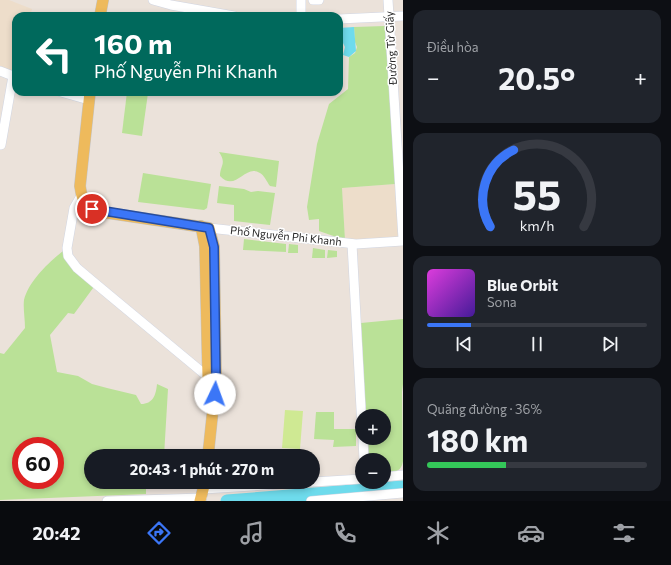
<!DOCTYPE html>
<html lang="vi">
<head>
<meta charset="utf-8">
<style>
	:root { --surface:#171b24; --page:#20242c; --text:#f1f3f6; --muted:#9ea1a6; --line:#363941; --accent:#3b76f7 }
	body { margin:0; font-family:Commissioner,sans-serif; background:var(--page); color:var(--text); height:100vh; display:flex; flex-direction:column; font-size:15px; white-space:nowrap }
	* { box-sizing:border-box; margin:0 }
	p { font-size:13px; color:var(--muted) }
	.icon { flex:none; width:22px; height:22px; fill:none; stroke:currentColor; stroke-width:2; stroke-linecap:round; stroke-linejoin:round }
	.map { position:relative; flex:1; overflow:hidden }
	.panel { display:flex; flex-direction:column; gap:10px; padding:10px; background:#0d0f14; width:268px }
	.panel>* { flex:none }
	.banner { position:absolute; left:12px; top:12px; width:331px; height:84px; border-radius:12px; box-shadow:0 2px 6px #0003; background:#00695c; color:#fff; overflow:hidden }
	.fabs { position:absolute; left:355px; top:409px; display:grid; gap:8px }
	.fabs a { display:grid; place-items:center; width:36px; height:36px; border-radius:50%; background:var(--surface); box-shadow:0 2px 6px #0003; font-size:20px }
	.speed { position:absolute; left:12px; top:437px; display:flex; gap:8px; font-size:20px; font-weight:700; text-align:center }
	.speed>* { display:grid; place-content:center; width:52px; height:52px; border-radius:50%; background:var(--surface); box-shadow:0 2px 6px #0003; line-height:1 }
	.speed .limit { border:6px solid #d22; background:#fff; color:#111 }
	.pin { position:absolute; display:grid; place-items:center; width:34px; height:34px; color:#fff; margin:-17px; border:2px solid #fff; border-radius:50%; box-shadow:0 1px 4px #0007 }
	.me { position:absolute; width:44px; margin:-22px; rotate:3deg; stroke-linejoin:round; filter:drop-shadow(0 0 3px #0008) }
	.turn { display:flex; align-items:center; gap:14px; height:84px; padding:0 16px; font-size:18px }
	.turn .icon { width:52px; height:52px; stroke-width:2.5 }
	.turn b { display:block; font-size:28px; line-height:34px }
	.big { font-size:30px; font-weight:700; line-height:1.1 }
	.panel .card { flex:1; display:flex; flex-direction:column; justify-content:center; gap:6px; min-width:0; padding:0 14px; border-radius:12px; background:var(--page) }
	.panel .dial { align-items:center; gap:0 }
	.dial svg { height:104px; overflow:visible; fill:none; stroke:var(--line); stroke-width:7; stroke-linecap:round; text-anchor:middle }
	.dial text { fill:var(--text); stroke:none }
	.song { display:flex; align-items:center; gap:12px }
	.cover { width:48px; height:48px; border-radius:6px; background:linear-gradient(135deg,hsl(300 70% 55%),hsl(260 70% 35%)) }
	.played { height:4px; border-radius:2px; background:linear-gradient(90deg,var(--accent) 20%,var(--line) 20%) }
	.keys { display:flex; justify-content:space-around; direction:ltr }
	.heat { display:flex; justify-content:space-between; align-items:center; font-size:22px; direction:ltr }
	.charge { height:6px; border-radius:3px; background:linear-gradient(90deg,#34c759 36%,var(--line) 0) }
	.trip { position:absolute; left:84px; top:449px; width:236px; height:40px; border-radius:20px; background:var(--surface); box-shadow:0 2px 6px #0003; font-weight:700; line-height:40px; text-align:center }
	.tabs { display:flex; height:64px; justify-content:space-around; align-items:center; background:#090b0e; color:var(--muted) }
	.tabs .icon { width:28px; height:28px }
	.tabs .current { color:var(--accent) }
	.tabs b { font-size:18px; color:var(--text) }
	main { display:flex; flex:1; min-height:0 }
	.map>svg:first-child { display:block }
	.education { fill:#edddca }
	.green { fill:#bae197; fill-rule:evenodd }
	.pitch { fill:#cfe993 }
	.water { fill:#6edbec }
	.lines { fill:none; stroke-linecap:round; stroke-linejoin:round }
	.river { stroke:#6edbec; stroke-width:13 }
	.minor-casing { stroke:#d0d5e2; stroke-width:10 }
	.major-casing { stroke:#c3c3c3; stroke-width:12 }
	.minor { stroke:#fff; stroke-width:9 }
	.major { stroke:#eeba5c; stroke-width:11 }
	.route-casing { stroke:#264da1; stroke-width:10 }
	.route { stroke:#3b76f7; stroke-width:7 }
	.labels { text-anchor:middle; stroke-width:3; stroke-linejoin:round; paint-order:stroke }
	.street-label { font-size:11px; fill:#292929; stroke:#fff }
</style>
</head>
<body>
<main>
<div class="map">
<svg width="403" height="501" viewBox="0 0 403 501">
	<rect width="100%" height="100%" fill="#ebe2da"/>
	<g class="education">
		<polygon points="0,0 9,0 32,9 30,16 16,16 16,75 0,69"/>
		<polygon points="395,184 398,237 345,240 342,188"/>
	</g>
	<g class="green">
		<polygon points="385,26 395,184 342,188 345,240 319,231 319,219 309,220 307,207 317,144 329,104 348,89 349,57 355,53 357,47 355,42 354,27"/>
		<polygon points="127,92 148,93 142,136 122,133"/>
		<path d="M219,152l60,9 -3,26 -6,-1c-3,-4 -6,-11 -10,-13 -15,-10 -24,20 -40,3 0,-11 7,-12 -1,-24z"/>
		<polygon points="143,173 211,184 207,208 204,210 138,202"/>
		<polygon points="219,186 244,189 251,192 258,191 275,193 270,225 234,221 234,205 217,203"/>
		<polygon points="244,239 286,244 286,252 243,250"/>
		<polygon points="289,244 298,245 298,253 288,253"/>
		<path d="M67,248l1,8 28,28 -22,30 -6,-1 -18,22 7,37 21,4 14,8 15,4 29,7 5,9c12,0 15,-9 16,-20l11,5 -4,67h-73v26h55v12l-146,6v-147l4,1 21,-26c0,-9 -2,-20 -1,-28 5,-20 27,-40 43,-52zM21,446h34v34h-34z"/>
		<polygon points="313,248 325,250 325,258 312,258"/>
		<polygon points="328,250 337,251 337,257 327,258"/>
		<path d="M403,319v65l-1,8 1,69c-2,12 -9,11 -19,12v-13h-15l-1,-22h16v-22h-18l-5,-93z"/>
		<polygon points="316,412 334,412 334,429 356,429 356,446 333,447 334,440 314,439"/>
	</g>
	<polygon class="pitch" points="285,410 303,411 300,449 282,448"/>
	<polygon class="water" points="354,27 356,51 349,57 343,55 345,47 343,43 339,43 339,28"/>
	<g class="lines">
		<polyline class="river" points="227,501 403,487"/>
		<g class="minor-casing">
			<g id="minor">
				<polyline points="153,0 171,5 234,16"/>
				<polyline points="313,0 319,0"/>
				<polyline points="388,0 403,239"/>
				<polyline points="301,16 301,0"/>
				<polyline points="339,19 403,16"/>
				<polyline points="0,71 13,76 1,145"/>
				<polyline points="61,92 89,100"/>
				<polyline points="81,196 74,208 67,248 68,256 77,268 96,284 208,377 213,379"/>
				<polyline points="209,228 356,244 403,241"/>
				<polyline points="352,244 362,427"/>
				<polyline points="363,438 364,460"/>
				<polyline points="384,477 403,475"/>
				<polyline points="313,482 362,479"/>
				<polyline points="204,489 312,482"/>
				<polyline points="107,501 202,498"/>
				<polyline points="311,501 403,493"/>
			</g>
		</g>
		<g class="major-casing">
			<g id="major">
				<polyline points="100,16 103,0"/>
				<path d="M90,92l-10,94c3,22 8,23 28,27l101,15 5,19 2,133 -8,76"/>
				<polyline points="201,226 205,246 208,377 207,395"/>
				<polyline points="200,501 205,482"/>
			</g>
		</g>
		<use href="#minor" class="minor"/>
		<use href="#major" class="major"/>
	</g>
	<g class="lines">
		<g class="route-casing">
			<polyline id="route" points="92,209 209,228 214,247 216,380 215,394"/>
		</g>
		<use href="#route" class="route"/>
	</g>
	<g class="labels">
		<g class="street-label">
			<text transform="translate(391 48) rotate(-93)" y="4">Đường Từ Giấy</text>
			<text transform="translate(286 236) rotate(6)" y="4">Phố Nguyễn Phi Khanh</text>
		</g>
	</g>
</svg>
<div class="fabs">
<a>+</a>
<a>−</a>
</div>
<div class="speed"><div class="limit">60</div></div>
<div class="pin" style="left:92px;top:209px;background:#d93025"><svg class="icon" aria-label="arrive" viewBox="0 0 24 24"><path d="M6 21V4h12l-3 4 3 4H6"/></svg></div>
<svg class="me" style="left:215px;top:394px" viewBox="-20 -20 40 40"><circle r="19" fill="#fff"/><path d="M0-13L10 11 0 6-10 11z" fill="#3b76f7"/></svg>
<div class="trip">20:43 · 1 phút · 270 m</div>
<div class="banner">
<div class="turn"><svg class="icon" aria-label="left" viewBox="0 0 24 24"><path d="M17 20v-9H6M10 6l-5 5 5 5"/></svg><div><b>160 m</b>Phố Nguyễn Phi Khanh</div></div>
</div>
</div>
<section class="panel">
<div class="card"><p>Điều hòa</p>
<div class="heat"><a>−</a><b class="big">20.5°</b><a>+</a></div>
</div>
<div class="card dial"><svg viewBox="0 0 100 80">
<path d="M14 69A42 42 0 1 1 86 69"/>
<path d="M14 69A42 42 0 0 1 32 10" stroke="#3b76f7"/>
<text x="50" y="56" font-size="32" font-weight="700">55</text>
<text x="50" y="72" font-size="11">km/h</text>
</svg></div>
<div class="card">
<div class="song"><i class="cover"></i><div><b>Blue Orbit</b><p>Sona</p></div></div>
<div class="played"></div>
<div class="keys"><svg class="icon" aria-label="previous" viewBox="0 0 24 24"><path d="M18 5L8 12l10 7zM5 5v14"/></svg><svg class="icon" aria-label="pause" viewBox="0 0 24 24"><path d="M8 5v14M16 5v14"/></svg><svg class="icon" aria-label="next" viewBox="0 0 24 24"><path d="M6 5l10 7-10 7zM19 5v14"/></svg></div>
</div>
<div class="card"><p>Quãng đường · 36%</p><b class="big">180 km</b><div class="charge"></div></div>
</section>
</main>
<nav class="tabs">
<b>20:42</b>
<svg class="icon current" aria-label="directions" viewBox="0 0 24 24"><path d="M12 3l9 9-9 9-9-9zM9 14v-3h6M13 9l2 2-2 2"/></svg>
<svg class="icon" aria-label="music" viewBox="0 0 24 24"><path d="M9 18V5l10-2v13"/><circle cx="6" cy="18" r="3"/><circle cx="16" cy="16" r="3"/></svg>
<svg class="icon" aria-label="phone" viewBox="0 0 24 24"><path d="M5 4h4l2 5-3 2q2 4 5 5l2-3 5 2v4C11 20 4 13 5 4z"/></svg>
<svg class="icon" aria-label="climate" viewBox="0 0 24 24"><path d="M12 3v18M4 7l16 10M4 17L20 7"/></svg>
<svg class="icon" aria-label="car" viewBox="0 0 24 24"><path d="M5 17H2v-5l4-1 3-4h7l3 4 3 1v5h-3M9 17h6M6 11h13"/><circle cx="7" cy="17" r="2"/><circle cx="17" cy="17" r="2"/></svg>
<svg class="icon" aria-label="filters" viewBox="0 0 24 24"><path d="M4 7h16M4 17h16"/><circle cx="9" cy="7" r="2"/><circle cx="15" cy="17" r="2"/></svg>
</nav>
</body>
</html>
